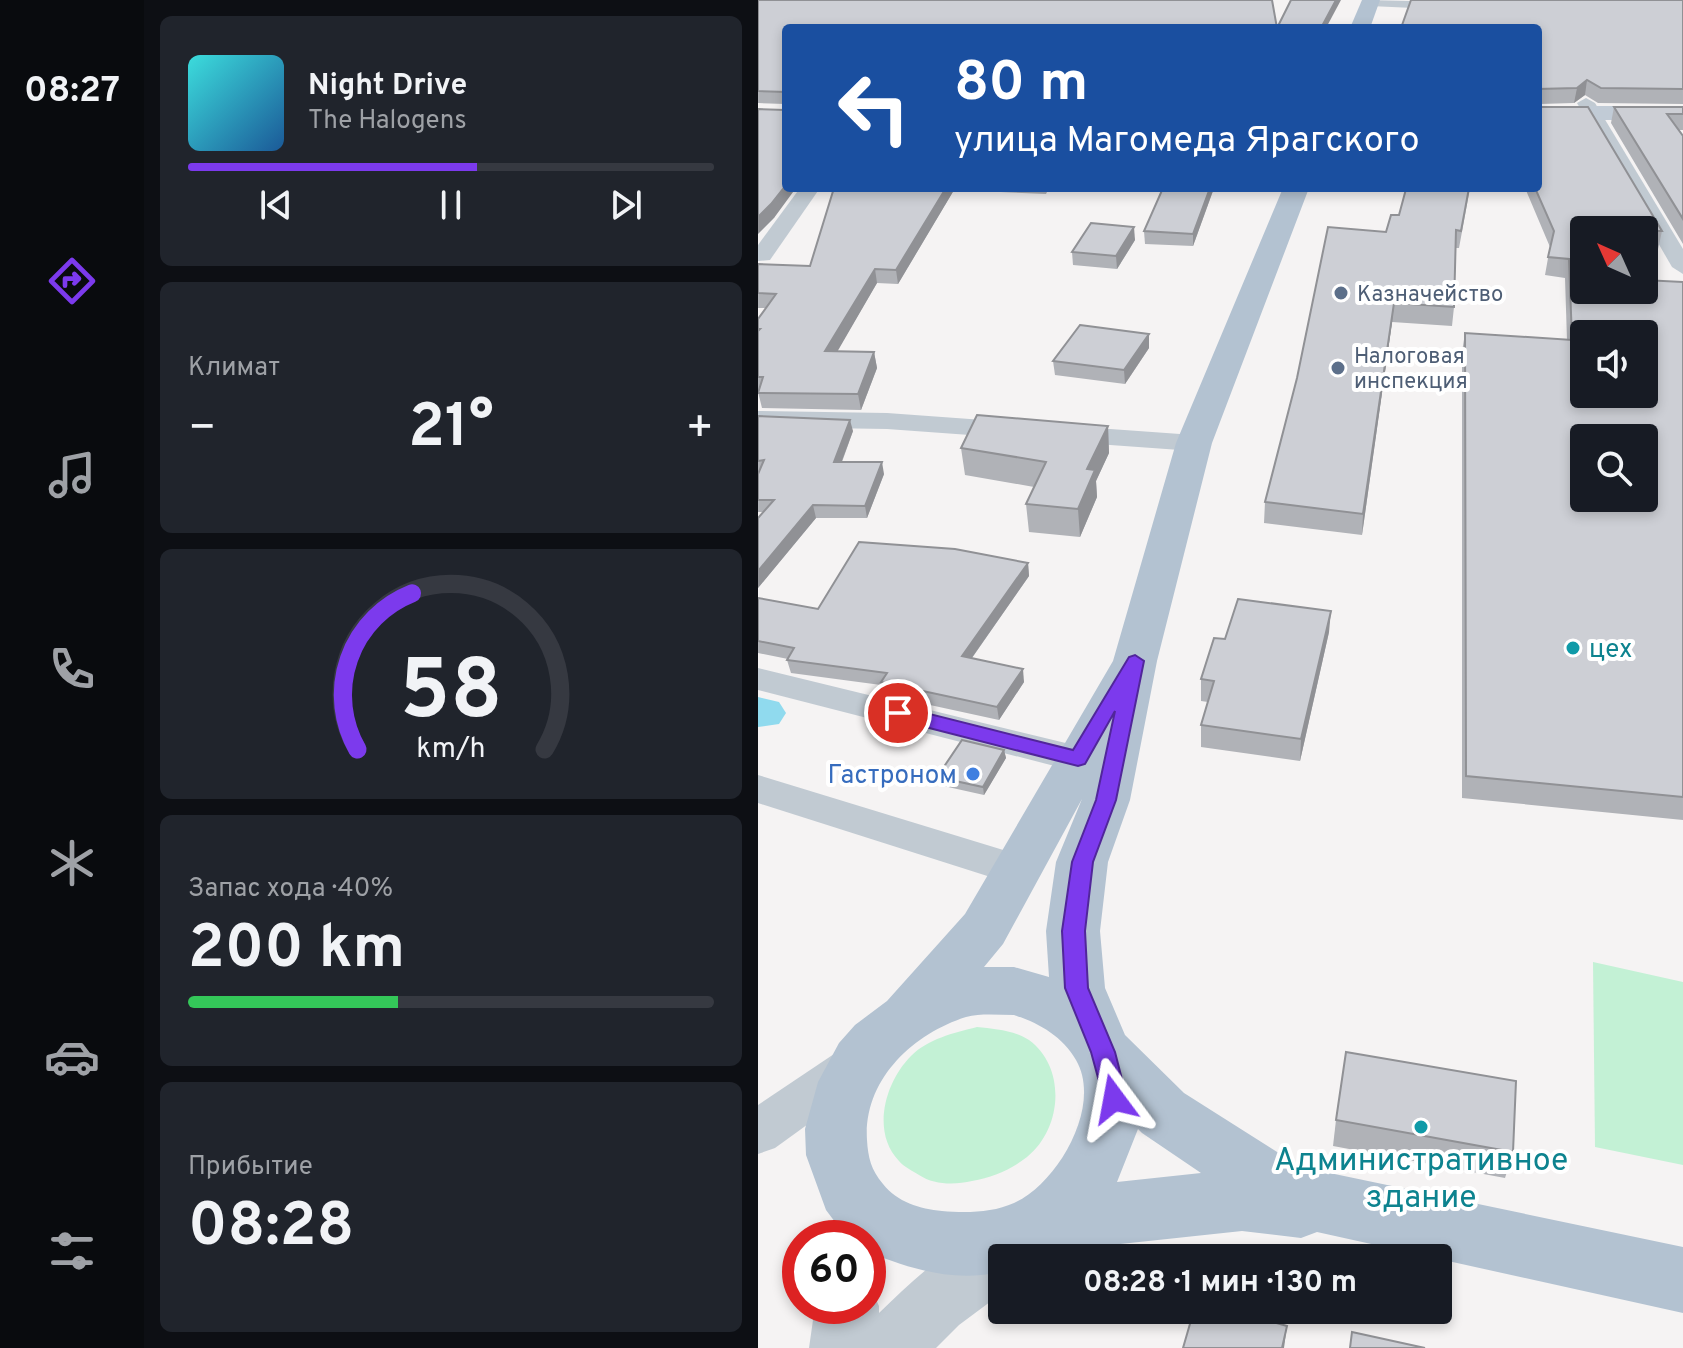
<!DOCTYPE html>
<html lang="ru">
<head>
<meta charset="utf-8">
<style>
	:root { --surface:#171b24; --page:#20242c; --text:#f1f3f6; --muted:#9ea1a6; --line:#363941; --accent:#7c3aed }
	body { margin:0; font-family:Overpass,sans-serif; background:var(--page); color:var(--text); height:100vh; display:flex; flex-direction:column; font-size:30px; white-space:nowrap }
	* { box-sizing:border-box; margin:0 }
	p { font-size:26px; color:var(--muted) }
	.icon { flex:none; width:44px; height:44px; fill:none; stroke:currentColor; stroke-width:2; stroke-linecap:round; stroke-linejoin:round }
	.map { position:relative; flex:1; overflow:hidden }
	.sheet { display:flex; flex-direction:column; gap:16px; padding:16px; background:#0d0f14; width:614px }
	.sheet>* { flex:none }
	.hud { position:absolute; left:24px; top:24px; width:760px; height:168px; border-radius:8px; box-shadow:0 4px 12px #0003; background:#1a4fa0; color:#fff; overflow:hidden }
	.needle { width:52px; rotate:315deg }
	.buttons { position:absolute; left:812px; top:216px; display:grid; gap:16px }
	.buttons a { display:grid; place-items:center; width:88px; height:88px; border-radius:8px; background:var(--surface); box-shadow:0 4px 12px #0003; font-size:40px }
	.speed { position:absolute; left:24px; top:1220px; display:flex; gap:16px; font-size:40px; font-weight:700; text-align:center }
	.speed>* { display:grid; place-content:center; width:104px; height:104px; border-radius:50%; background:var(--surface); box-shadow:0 4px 12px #0003; line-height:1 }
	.speed .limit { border:12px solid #d22; background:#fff; color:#111 }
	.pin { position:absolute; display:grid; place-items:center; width:68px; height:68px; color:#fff; margin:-34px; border:4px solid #fff; border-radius:50%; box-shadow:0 2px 8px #0007 }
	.me { position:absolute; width:88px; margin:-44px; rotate:347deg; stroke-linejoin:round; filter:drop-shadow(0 0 6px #0008) }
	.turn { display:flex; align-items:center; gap:28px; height:168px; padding:0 40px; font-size:36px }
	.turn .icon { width:104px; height:104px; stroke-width:2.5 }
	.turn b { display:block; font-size:56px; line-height:68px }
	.big { font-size:60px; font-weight:700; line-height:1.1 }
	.sheet .card { flex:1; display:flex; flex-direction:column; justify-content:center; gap:12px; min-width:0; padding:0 28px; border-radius:12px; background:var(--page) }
	.sheet .dial { align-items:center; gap:0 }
	.dial svg { height:208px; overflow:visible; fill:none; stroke:var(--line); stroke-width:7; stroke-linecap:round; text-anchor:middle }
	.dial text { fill:var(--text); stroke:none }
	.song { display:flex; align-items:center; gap:24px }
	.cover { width:96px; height:96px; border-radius:12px; background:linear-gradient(135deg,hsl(180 70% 55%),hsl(210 70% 35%)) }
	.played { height:8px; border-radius:4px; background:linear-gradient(90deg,var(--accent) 55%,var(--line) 55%) }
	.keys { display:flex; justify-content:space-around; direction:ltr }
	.heat { display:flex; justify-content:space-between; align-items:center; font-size:44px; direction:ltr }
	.charge { height:12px; border-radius:6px; background:linear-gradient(90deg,#34c759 40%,var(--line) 0) }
	.trip { position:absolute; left:230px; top:1244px; width:464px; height:80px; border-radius:8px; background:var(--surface); box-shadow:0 4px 12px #0003; font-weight:700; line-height:80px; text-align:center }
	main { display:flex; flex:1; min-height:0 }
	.menu { display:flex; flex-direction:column; width:144px; justify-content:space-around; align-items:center; background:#090b0e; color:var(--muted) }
	.menu .icon { width:56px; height:56px }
	.menu .selected { color:var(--accent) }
	.menu b { font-size:36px; color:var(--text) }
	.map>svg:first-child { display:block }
	.green { fill:#c3f1d5 }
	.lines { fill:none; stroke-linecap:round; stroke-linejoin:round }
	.canal { fill:#90daee; fill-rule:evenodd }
	.minor { fill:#c1cad2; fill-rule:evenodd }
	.tertiary { fill:#c1cad2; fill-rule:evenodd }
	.secondary { fill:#c1cbd6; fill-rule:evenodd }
	.primary { fill:#b3c2d1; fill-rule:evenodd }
	.wall { fill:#b0b2b7 }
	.shaded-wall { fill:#909195 }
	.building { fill:#cdcfd5; stroke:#909195; stroke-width:2; fill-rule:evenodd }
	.route { fill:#7c3aed; stroke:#51269a; stroke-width:2 }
	.service-dot { fill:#5c6f8a; stroke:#fff; stroke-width:3 }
	.culture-dot { fill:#0f9aa8; stroke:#fff; stroke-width:3 }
	.shop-dot { fill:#3f7fe0; stroke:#fff; stroke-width:3 }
	.labels { text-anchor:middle; stroke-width:8; stroke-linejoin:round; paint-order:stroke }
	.far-service-label { font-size:22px; fill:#4e5e75; stroke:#fff; text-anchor:start }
	.culture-label { font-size:26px; fill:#0d838f; stroke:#fff; text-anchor:start }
	.shop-label { font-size:26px; fill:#366cbe; stroke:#fff; text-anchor:end }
	.near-culture-label { font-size:32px; fill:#0d838f; stroke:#fff }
</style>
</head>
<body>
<main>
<nav class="menu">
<b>08:27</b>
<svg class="icon selected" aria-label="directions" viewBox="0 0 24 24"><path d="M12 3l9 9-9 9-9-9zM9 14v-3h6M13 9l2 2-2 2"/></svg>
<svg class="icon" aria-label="music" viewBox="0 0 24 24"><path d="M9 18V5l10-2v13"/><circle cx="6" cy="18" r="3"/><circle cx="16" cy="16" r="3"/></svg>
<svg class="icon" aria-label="phone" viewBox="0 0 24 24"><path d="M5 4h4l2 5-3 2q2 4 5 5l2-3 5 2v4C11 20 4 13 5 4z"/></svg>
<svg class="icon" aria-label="climate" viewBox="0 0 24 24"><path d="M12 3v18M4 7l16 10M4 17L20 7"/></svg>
<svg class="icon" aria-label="car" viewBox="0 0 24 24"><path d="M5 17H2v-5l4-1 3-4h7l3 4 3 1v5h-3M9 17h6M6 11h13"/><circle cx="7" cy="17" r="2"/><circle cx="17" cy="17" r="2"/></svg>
<svg class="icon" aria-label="filters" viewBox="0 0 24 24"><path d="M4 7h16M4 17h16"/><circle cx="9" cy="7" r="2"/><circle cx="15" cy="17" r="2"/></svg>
</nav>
<section class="sheet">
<div class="card">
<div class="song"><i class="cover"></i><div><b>Night Drive</b><p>The Halogens</p></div></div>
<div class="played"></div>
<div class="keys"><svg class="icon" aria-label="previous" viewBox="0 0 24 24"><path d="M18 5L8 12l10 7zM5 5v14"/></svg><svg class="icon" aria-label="pause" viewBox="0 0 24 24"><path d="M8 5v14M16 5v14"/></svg><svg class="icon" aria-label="next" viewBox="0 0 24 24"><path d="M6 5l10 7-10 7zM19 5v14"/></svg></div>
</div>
<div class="card"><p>Климат</p>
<div class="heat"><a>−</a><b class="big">21°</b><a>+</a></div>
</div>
<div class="card dial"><svg viewBox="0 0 100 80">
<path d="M14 69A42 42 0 1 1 86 69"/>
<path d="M14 69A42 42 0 0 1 35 9" stroke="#7c3aed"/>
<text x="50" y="56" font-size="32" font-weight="700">58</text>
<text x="50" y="72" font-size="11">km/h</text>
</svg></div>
<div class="card"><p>Запас хода · 40%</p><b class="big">200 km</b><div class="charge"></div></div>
<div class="card"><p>Прибытие</p><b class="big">08:28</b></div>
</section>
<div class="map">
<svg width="925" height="1348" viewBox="0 0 925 1348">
	<rect width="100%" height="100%" fill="#f5f3f3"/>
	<g class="green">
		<polygon points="835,962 925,982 925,1165 837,1147"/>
		<path d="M219,1027c17,2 37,3 52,13 38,28 33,89 -2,117 -18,14 -34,20 -55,24 -17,4 -38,4 -53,-6 -6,-4 -15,-8 -20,-14 -28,-29 -14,-79 12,-105 17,-17 42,-23 66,-29z"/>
	</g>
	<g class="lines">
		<polygon class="canal" points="0,697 21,702 28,713 21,724 0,727"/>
		<g class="minor">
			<polygon points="606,0 699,2 706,6 699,10 612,6 607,5"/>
			<polygon points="828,98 837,103 925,249 925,274 914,267 819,103"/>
			<polygon points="42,188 62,188 12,260 0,261 0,245"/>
			<polygon points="0,411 129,413 436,435 446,437 450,443 446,449 436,451 129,429 0,427"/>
			<polygon points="0,668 320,746 333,750 338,759 333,768 320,772 0,690"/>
			<polygon points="0,775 275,859 281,870 275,881 261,886 0,803"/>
			<polygon points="95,1046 111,1052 118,1066 111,1080 17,1148 0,1154 0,1105 79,1052"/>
		</g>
		<path class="tertiary" d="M260,1211l22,9 9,22 -6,16h-41v35l-43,32 -23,23h-127l6,-42h53v-24l11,24v7c40,-39 87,-81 139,-102z"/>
		<rect class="secondary" x="780" y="106" width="145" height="14"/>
		<g class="primary">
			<polygon points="604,0 622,0 612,28 592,28"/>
			<path d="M525,188h26l-97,255 -55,218 -27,139 -22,62 -8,69 5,57 20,47 59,58 117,74 382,80v66l-366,-81 -16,6 -59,-7 -187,20 -15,7h-38v14c-50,10 -88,-2 -134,-20v-14h-21l-21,-28 -20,-55 -1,-26 13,-47 21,-39 16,-18 32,-24 78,-87 148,-253 63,-218zM324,799l-26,63 -10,69 3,46 -35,-10h-30l19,-23zM256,1015c25,8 48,21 62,45 27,46 -19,124 -62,143 -22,10 -49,10 -72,8 -22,-2 -45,-9 -59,-27 -12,-14 -15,-27 -16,-44 -4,-59 45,-106 99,-123 15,-4 32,-2 48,-2zM380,1129l4,4 59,40 -84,9z"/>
		</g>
	</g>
	<g class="wall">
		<polygon points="0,0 28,28 28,188 16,218 27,104 0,103"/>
		<polygon points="925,0 925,104 840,103 827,95 816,103 782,104 782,107 904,231 900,249 886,249 886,230 826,230 826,290 925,282 925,820 704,798 704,352 707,333 809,340 807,278 787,275 792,247 767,188 780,188 780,28"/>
		<polygon points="856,107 925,114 925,130 921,130 925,136 925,244 853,123"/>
		<polygon points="76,188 291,188 288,194 196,190 140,284 119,283 79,351 116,352 119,368 103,410 4,408 0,392 0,319 8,308 0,308 0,264 52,266"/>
		<polygon points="405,188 456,188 435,246 387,244 386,231"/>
		<polygon points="654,188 712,188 701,248 698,248 696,307 694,326 634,322 604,535 506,523 507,502 628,232 641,215"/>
		<polygon points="377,240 359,269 315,265 314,252"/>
		<polygon points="391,334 391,348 367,384 297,375 295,361"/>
		<polygon points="0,416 95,431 84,462 126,474 109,518 58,518 0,588 0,518 5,512 0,512"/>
		<polygon points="350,426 351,453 338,481 339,497 322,537 271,532 268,504 276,487 207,475 203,448"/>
		<polygon points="270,563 271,576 214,658 266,682 241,720 126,695 123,685 33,673 29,660 30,659 0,653 0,598 60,609"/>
		<polygon points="571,632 542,761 443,747 443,725 450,702 443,701 443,679 467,639"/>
		<polygon points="246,750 248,758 226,795 181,785 179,777"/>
		<polygon points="578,1120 755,1152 747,1178 575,1146"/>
	</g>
	<g class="shaded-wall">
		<polygon points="578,0 583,0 568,28 563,28"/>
		<polygon points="829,80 827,95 816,103 819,88"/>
		<polygon points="28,185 28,188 38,188 16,218 0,234 0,217"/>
		<polygon points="188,188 196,188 196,190 140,284 138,270"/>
		<polygon points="452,188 456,188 435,246 435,234"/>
		<polygon points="376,227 377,240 359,269 358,256"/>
		<polygon points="117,269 119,283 71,366 67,351"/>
		<polygon points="636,303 634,322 604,535 605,514"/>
		<polygon points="391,334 391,348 367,384 366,370"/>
		<polygon points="116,352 119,368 103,410 100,394"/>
		<polygon points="92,420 95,431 79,474 76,462"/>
		<polygon points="350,426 351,453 338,481 339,497 322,537 320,509 329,469"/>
		<polygon points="124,462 126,474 109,518 107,506"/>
		<polygon points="55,505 58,518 0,588 0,571"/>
		<polygon points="270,563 271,576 206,669 204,656"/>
		<polygon points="573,611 571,632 542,761 543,739"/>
		<polygon points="265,669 266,682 241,720 239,707"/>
		<polygon points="246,750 248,758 226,795 225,787"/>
		<polygon points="529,1326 526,1348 524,1348"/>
	</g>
	<g class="building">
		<polygon points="0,0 514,0 519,28 28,28 28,185 13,204 0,217 0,109 27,110 28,92 0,91"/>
		<polygon points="533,0 578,0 563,28 519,28"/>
		<path d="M653,0h272v89l-82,-1 -14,-8 -10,8 -39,1 2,18h48l74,124 -78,-1v60h60v-10l39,2v515l-217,-21 -1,-443 107,7 -3,-81 -21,-2 6,-26 -19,-43h3v-160h-137zM826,334h60v60h-60zM826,438h60v60h-60z"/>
		<polygon points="856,107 925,107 925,114 909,114 925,136 925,219"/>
		<polygon points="76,188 188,188 138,270 117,269 67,351 116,352 100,394 0,393 5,377 0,377 0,331 2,329 0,329 0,319 18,294 0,293 0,264 52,266"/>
		<polygon points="405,188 452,188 435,234 386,231"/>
		<polygon points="654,188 711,188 703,231 698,230 696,307 636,303 605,514 507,502 539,378 570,227 628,232 633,215 641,215 648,189 654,189"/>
		<polygon points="333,223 376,227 358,256 314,252"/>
		<polygon points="322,325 391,334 366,370 295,361"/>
		<polygon points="219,415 350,426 329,469 337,470 320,509 268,504 288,462 203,448"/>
		<polygon points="0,416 92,420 76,462 124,462 107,506 55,505 0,571 0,518 16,500 0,500 0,474 6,460 0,461"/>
		<polygon points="101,542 197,549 270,563 204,656 265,669 239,707 123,682 129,673 29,660 36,648 0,641 0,598 60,609"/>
		<polygon points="480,599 573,611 543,739 443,725 456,681 443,679 456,638 467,639"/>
		<polygon points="204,740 246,750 225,787 179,777"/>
		<polygon points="588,1052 758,1081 755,1152 578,1120"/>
		<polygon points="436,1310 473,1310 529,1326 524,1348 425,1348"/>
		<polygon points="594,1332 667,1348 592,1348"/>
	</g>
	<polygon class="route" points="377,655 386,661 358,800 335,862 327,931 330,988 357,1052 369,1099 365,1107 356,1110 348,1107 333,1052 307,988 304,931 314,862 338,800 357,711 327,764 320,766 140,720 130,713 140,706 315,750 371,657"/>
	<g class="service-dot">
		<circle cx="583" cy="293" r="8"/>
		<circle cx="580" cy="368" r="8"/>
	</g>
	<g class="culture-dot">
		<circle cx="815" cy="648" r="8"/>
		<circle cx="663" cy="1127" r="8"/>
	</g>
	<circle class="shop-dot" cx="215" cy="774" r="8"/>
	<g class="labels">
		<g class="far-service-label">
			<text x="599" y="301">Казначейство</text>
			<text x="596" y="363">Налоговая<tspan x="596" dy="25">инспекция</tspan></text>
		</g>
		<g class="culture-label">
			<text x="831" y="657">цех</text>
		</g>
		<g class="shop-label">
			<text x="199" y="783">Гастроном</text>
		</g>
		<g class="near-culture-label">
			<text x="663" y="1170">Административное<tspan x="663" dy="37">здание</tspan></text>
		</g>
	</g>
</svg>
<div class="buttons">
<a><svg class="needle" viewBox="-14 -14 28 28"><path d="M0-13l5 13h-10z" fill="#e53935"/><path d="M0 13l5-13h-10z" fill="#9ea1a6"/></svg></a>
<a><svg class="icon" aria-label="sound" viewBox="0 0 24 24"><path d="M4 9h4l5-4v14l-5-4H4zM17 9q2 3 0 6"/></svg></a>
<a><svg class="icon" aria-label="search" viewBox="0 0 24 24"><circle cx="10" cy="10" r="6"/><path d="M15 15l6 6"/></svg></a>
</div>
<div class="speed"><div class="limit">60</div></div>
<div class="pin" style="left:140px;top:713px;background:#d93025"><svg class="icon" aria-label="arrive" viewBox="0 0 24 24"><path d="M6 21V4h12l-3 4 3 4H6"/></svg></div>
<svg class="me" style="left:356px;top:1099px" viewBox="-20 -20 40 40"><path d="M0-17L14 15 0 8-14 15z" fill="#7c3aed" stroke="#fff" stroke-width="4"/></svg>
<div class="trip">08:28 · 1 мин · 130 m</div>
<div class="hud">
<div class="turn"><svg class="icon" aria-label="left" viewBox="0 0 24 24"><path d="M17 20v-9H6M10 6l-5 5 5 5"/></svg><div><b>80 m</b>улица Магомеда Ярагского</div></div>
</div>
</div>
</main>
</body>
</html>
